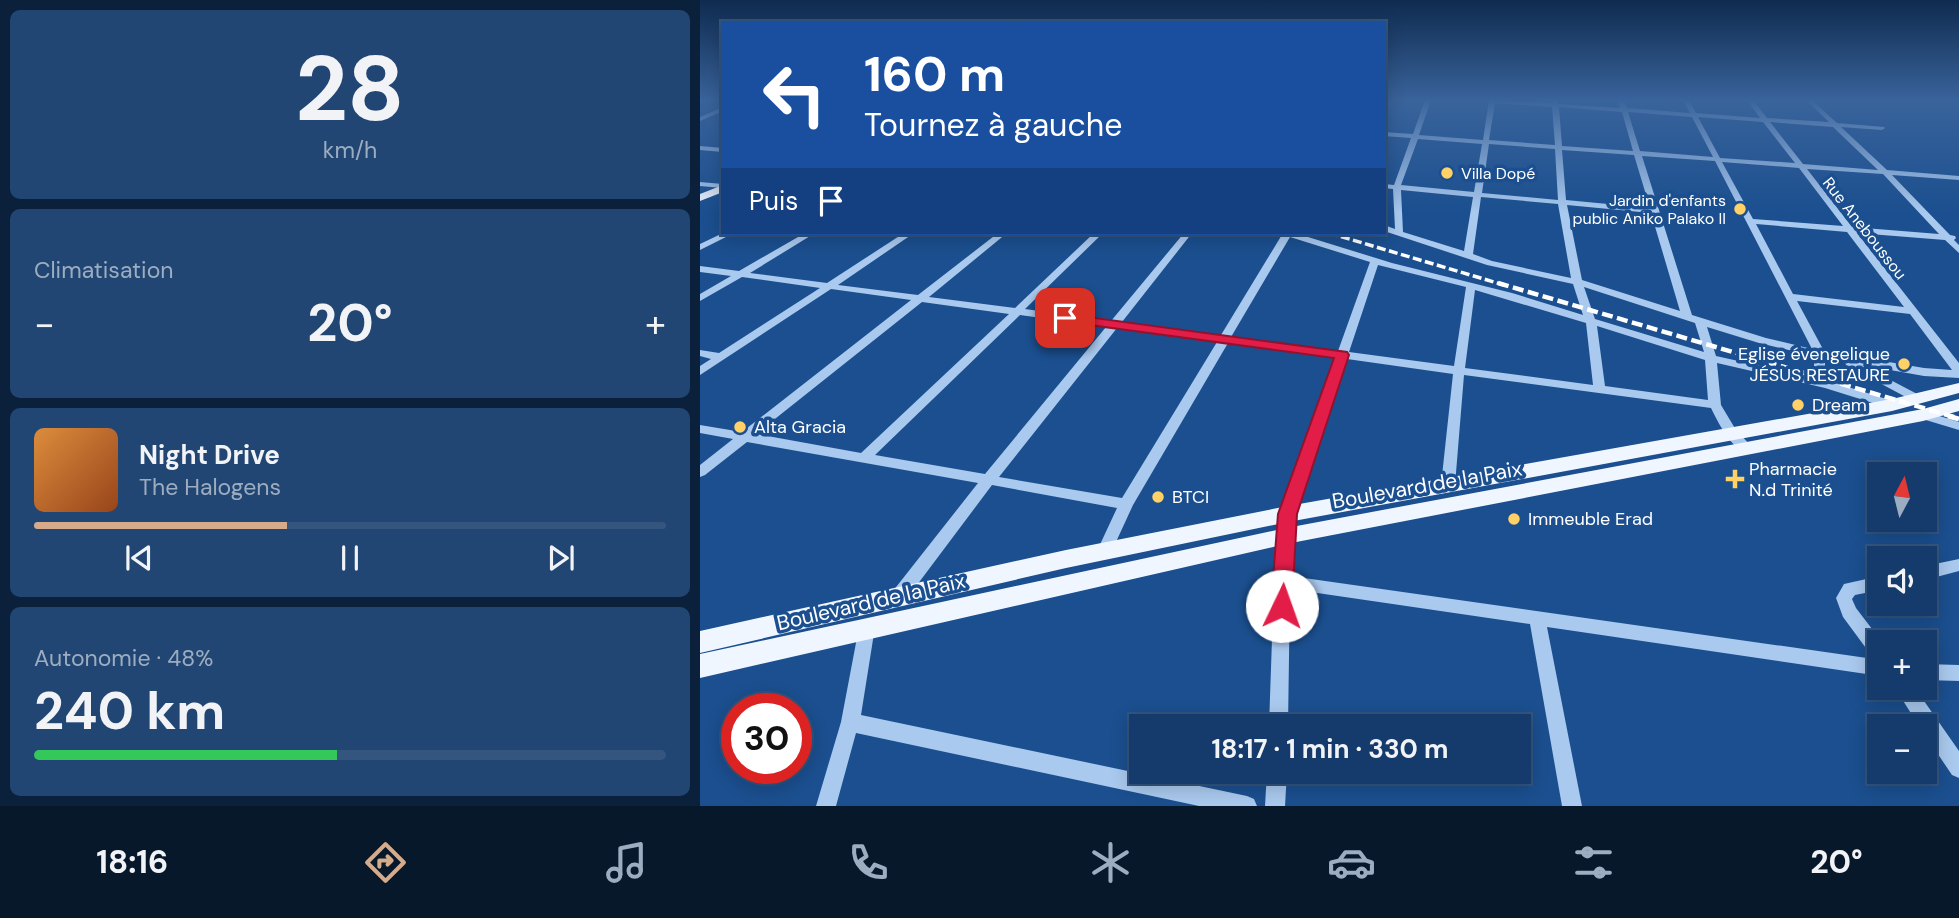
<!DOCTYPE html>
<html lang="fr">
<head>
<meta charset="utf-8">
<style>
	:root { --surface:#143b6b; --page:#214673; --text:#f1f3f6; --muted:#9dadc1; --line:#33557e; --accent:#d6ab8b }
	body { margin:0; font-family:"DM Sans",sans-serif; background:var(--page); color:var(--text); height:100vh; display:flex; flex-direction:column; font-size:26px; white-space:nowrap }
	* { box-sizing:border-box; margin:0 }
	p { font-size:23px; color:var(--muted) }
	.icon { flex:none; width:38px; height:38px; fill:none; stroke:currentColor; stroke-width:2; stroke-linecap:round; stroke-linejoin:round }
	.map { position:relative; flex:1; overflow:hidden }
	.panel { display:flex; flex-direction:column; gap:10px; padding:10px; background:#0b203b; width:700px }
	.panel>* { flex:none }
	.hud { position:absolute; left:21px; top:21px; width:665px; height:214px; border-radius:0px; box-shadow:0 4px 18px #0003,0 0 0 2px var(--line); background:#1a4fa0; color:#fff; overflow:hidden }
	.needle { width:46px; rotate:7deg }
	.fabs { position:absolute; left:1167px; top:462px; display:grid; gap:14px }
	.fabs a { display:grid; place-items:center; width:70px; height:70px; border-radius:0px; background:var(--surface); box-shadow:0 4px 18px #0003,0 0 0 2px var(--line); font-size:35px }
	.speed { position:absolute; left:21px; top:693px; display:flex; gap:14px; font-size:35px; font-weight:700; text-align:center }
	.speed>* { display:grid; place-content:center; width:91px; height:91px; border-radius:50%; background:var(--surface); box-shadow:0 4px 18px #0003,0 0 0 2px var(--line); line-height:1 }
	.speed .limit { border:10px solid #d22; background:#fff; color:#111 }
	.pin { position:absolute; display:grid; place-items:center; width:60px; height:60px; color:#fff; margin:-30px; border-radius:14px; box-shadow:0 4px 10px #0006 }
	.me { position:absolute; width:77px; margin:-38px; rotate:3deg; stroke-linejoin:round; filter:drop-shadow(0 0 5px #0008) }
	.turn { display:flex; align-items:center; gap:24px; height:147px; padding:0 28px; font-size:32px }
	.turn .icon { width:91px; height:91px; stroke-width:2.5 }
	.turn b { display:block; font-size:49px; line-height:60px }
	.then { display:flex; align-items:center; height:66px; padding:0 28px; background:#0003; gap:14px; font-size:26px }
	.big { font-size:52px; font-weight:700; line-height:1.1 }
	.panel .widget { flex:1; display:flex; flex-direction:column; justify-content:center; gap:10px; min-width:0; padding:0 24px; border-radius:10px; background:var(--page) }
	.panel .dial { align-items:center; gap:0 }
	.dial b { font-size:91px; line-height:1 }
	.song { display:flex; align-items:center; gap:21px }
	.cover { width:84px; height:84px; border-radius:10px; background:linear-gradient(135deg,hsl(30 70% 55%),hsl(20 70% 35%)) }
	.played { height:7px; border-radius:4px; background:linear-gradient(90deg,var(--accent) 40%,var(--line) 40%) }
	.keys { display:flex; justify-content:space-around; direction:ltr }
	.heat { display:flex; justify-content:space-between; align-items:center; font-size:38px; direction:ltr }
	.charge { height:10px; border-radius:5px; background:linear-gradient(90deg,#34c759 48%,var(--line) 0) }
	.trip { position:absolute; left:429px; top:714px; width:402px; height:70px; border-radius:0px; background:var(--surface); box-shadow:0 4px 18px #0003,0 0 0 2px var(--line); font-weight:700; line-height:70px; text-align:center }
	.dock { display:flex; height:112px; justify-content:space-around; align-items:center; background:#08182b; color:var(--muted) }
	.dock .icon { width:49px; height:49px }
	.dock .current { color:var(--accent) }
	.dock b { font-size:32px; color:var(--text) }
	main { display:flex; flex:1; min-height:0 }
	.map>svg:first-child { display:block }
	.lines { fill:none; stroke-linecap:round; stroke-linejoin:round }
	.minor { fill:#a9c9ee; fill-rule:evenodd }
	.major { fill:#f0f6ff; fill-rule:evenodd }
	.rail-far2 { stroke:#fff; stroke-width:3.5; stroke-dasharray:9 3.5; stroke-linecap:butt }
	.rail-far1 { stroke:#fff; stroke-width:4.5; stroke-dasharray:11 4.5; stroke-linecap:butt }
	.rail { stroke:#fff; stroke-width:5; stroke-dasharray:14 6; stroke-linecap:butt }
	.route { fill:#e11d48; stroke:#92132f; stroke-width:2 }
	.poi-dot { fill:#ffd166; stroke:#1b4f8f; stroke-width:2.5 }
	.labels { text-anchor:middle; stroke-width:7; stroke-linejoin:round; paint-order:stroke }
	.far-poi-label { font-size:16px; fill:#fff; stroke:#1b4f8f; text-anchor:start }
	.far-street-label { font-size:16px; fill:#fff; stroke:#1b4f8f }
	.poi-label { font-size:18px; fill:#fff; stroke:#1b4f8f; text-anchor:start }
	.near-street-label { font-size:21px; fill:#fff; stroke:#1b4f8f }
</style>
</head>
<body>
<main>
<section class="panel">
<div class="widget dial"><b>28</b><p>km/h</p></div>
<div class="widget"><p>Climatisation</p>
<div class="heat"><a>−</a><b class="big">20°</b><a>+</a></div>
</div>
<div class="widget">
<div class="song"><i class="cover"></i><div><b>Night Drive</b><p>The Halogens</p></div></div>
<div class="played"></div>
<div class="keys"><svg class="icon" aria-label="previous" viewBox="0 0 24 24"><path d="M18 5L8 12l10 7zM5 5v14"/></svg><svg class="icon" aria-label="pause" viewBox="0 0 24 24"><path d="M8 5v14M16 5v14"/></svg><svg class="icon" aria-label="next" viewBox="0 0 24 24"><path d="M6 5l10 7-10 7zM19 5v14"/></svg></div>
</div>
<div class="widget"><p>Autonomie · 48%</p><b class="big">240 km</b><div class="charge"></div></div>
</section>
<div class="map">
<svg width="1259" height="806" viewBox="0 0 1259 806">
	<rect width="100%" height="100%" fill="#1b4f8f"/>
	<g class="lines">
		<g class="minor">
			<polygon points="0,100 18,100 0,103"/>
			<path d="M725,100h6l-12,35 64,5 6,-40 63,3v-3h6v4l62,4 -2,-8h6l3,8 63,5 -7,-13h6l7,13 64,5 -13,-18h6l14,18 62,4 -23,-22h6l25,23 47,4 1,1 -3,2 -41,-3 46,43 72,6v4l-67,-5 58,60 5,1 1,2 -2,2 5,5v8l-14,-13 -88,-7 102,130v15l-35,-2 -62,-11 59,31 2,3 -6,4 -71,-38 -1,-3 -20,-4v18l7,6 64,20 2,3 -6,4 -67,-21 -108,-25 4,42 15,25 18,19 -2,3c-18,4 -34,-30 -41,-44l-247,-33 -9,110 -2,4h-10l-2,-4 12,-111 -106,-15 -52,155 -5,62 584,83 -31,-42 -7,-19 8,-14 36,-8v14l-25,5 -3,4 4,9 26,34h-2v34l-333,-49 35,179h-20l-32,-182 -240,-35 -2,137h-19l5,-145 7,-67 55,-156 -108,-15 -95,162 -23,50 -5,2 -5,-2 -3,-4 20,-43 -125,-23 -87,116 -6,2 -6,-2 -2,-5 2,-5 85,-108 -231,-41 -42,33 -5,2v-12l33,-26 -33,-6v-8l42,7 169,-132 -80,-11 -131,86v-9l11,-7 -11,-3v-6l19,3 101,-65 -78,-11 -42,24v-7l31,-18 -31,-4v-6l39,5 66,-38h10l-65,40 77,10 77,-50h10l-76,52 80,10 80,-62h9l-78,64 86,11 79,-75h9l-78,76 86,12 73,-88h8l-70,89 99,13 62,-102h12l97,30 120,30 71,22 -10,-31 -86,-19 -103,-34v-6l11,4 -2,-40 -9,-1v-4l10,1 17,-47 -27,-2v-4l29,2zM795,103l57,4 3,38 -66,-5zM859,107l63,5 11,39 -71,-5zM928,112l64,5 21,40 -73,-6zM998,117l65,5 32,41 -75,-5zM1070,122l63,5 45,43 -75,-6zM718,139l64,5 -8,48 -73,-7zM789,144l66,5 3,51 -76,-7zM862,150l72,5 16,53 -84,-8zM942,156l73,5 97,188 -46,-11 -74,-23zM1022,162l77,6 44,58 -90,-7zM1107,169l76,5 56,60 -87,-7zM701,190l72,7 -9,54 -61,-19zM781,197l77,7 13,74 -79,-17 -19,-7zM867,205l84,8 29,98 -98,-31zM1056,224l91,8 57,75 -111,-13zM590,237l80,25 -32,89 -107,-14zM678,265l88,22 -12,79 -105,-14zM884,287l111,36 9,29 -109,-33zM775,290l111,33 7,62 -128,-17zM1097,301l113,13 42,56 -28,-2 -100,-17zM222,302l87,12 -148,139 -105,-19zM320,315l86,12 -121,147 -110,-19zM897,326l108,34 3,40 -103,-14zM1007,327l52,16 55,13v22l-98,-22zM417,328l100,14 -95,156 -123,-21z"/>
			<polygon points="23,107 23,111 0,121 0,117"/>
			<polygon points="0,146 23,148 23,152 0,150"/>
			<polygon points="0,182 23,184 23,188 0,186"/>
			<polygon points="23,233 34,233 0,250 0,244"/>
			<polygon points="1223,411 1259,422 1259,430 1219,418 1217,415 1219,412"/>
			<polygon points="1259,559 1259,571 1225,580 1225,566"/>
			<polygon points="167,619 173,622 175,627 161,715 547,796 554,799 557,806 499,806 156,733 136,806 116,806 141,722 159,627 161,622"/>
			<polygon points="1225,664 1259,665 1259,681 1225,680"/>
			<polygon points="1195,688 1215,688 1259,751 1259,778 1252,775 1225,735 1225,726 1219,726"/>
			<polygon points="567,772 587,772 585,806 565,806"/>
		</g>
		<g class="major">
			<polygon points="23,185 23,192 0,201 0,194"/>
			<polygon points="1259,383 1259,393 1192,411 588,522 366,568 0,653 0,631 366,550 588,506 1192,399"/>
			<polygon points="1259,399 1259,411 1223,421 586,544 0,678 0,654 586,528 1223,409"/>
		</g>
		<polyline class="rail-far2" points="629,233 804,285"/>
		<polyline class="rail-far1" points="798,283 1254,417"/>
		<polyline class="rail" points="1248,416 1259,419"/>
	</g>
	<linearGradient id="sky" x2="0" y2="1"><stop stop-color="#0f2b4f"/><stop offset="0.47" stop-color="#39639b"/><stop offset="1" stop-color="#39639b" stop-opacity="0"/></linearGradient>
	<rect width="1259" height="213" fill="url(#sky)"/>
	<polygon class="route" points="365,314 647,352 649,355 597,514 592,606 589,612 582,615 574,612 571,606 578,514 634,358 360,321 358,318"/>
	<g class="poi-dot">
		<circle cx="747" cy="173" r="7"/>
		<circle cx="1040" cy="209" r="7"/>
		<circle cx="1204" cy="364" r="7"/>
		<circle cx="1098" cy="405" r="7"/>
		<circle cx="40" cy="427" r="7"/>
		<path d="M1031.5 468.5h7v7h7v7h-7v7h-7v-7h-7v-7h7z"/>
		<circle cx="458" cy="497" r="7"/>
		<circle cx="814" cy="519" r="7"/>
	</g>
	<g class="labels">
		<g class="far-poi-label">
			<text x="761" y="179">Villa Dopé</text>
			<text x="1026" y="206" text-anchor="end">Jardin d'enfants<tspan x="1026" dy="18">public Aniko Palako II</tspan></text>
		</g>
		<g class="far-street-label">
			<text transform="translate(1165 228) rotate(52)" y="6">Rue Aneboussou</text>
		</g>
		<g class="poi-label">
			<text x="1190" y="360" text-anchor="end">Eglise évengelique<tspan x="1190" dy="21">JÉSUS RESTAURE</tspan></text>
			<text x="1112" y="411">Dream</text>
			<text x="54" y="433">Alta Gracia</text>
			<text x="1049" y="475">Pharmacie<tspan x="1049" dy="21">N.d Trinité</tspan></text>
			<text x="472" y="503">BTCI</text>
			<text x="828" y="525">Immeuble Erad</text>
		</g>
		<g class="near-street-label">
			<text transform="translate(727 485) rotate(-10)" y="7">Boulevard de la Paix</text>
			<text transform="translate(171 602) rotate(-13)" y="7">Boulevard de la Paix</text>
		</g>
	</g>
</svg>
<div class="fabs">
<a><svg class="needle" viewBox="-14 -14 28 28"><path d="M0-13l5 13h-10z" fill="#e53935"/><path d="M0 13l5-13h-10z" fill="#9dadc1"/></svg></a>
<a><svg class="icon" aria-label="sound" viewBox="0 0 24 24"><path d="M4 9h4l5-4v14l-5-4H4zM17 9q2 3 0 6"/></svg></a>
<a>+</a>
<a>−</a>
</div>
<div class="speed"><div class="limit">30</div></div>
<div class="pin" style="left:365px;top:318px;background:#d93025"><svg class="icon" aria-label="arrive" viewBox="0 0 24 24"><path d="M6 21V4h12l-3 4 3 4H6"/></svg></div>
<svg class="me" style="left:582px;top:606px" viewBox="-20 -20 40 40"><circle r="19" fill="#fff"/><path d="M0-13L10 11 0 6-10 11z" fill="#e11d48"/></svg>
<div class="trip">18:17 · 1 min · 330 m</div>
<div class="hud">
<div class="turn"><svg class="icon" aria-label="left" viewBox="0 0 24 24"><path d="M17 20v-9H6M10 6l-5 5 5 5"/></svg><div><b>160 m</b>Tournez à gauche</div></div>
<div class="then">Puis<svg class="icon" aria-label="arrive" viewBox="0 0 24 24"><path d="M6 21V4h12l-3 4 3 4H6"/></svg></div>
</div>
</div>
</main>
<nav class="dock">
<b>18:16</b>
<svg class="icon current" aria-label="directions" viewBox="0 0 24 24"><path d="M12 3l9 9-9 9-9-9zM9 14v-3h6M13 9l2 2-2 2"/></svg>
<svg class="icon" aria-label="music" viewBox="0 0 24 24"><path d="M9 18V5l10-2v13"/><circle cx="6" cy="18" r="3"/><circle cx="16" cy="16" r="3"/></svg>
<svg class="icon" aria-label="phone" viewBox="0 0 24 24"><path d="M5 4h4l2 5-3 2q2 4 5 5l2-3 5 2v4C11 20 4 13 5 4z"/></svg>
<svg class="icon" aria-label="climate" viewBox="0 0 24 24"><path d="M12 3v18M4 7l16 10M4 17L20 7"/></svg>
<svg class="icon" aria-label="car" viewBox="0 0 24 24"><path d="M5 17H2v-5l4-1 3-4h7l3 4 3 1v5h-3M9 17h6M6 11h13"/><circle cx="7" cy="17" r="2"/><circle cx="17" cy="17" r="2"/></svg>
<svg class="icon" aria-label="filters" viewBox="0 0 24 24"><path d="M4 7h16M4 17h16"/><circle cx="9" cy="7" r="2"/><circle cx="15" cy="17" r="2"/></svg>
<b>20°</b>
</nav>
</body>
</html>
